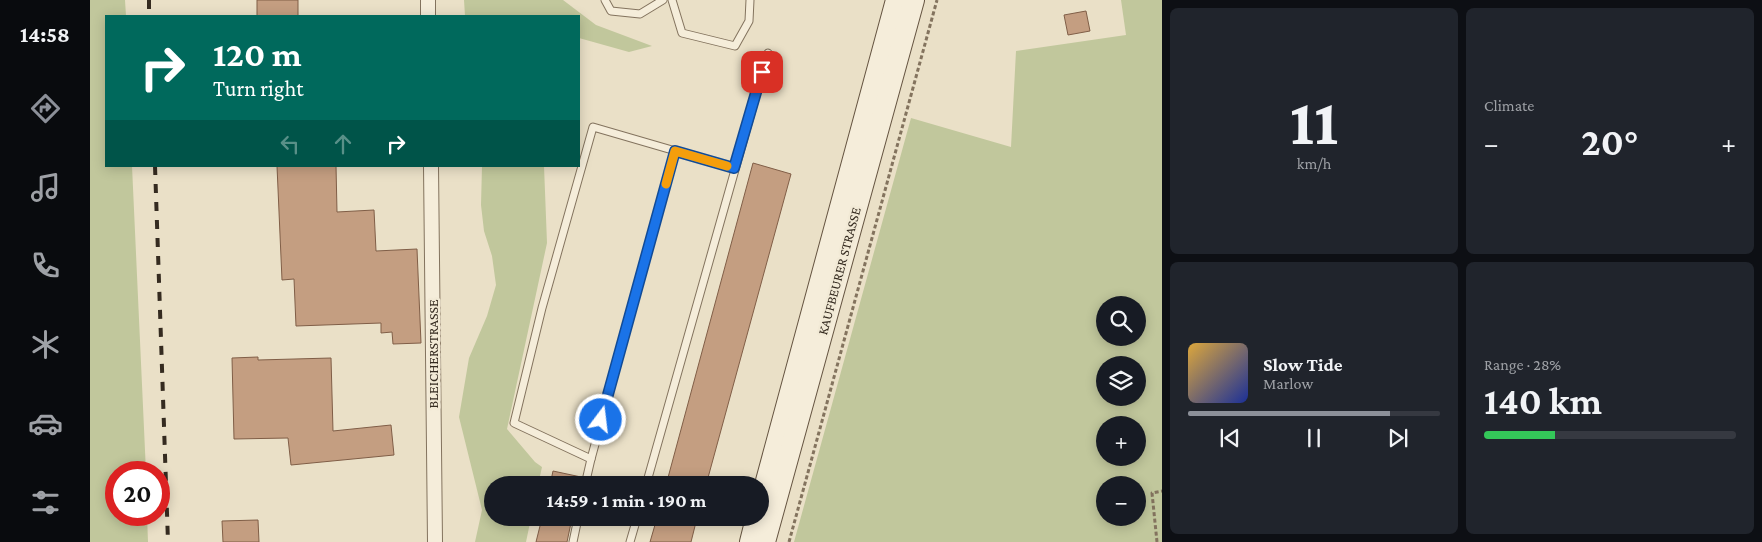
<!DOCTYPE html>
<html lang="en">
<head>
<meta charset="utf-8">
<style>
	:root { --surface:#171b24; --page:#20242c; --text:#f1f3f6; --muted:#9ea1a6; --line:#363941; --accent:#8c9099 }
	body { margin:0; font-family:"Crimson Pro",serif; background:var(--page); color:var(--text); height:100vh; display:flex; flex-direction:column; font-size:19px; white-space:nowrap }
	* { box-sizing:border-box; margin:0 }
	p { font-size:16px; color:var(--muted) }
	.icon { flex:none; width:28px; height:28px; fill:none; stroke:currentColor; stroke-width:2; stroke-linecap:round; stroke-linejoin:round }
	.map { position:relative; flex:1; overflow:hidden }
	.drawer { display:flex; flex-direction:column; gap:8px; padding:8px; background:#0d0f14; width:600px }
	.drawer>* { flex:none }
	.banner { position:absolute; left:15px; top:15px; width:475px; height:152px; border-radius:0px; box-shadow:0 2px 12px #0003; background:#00695c; color:#fff; overflow:hidden }
	.buttons { position:absolute; left:1006px; top:296px; display:grid; gap:10px }
	.buttons a { display:grid; place-items:center; width:50px; height:50px; border-radius:50%; background:var(--surface); box-shadow:0 2px 12px #0003; font-size:25px }
	.speed { position:absolute; left:15px; top:461px; display:flex; gap:10px; font-size:25px; font-weight:700; text-align:center }
	.speed>* { display:grid; place-content:center; width:65px; height:65px; border-radius:50%; background:var(--surface); box-shadow:0 2px 12px #0003; line-height:1 }
	.speed .limit { border:8px solid #d22; background:#fff; color:#111 }
	.pin { position:absolute; display:grid; place-items:center; width:42px; height:42px; color:#fff; margin:-21px; border-radius:10px; box-shadow:0 2px 8px #0006 }
	.me { position:absolute; width:55px; margin:-28px; rotate:15deg; stroke-linejoin:round; filter:drop-shadow(0 0 4px #0008) }
	.turn { display:flex; align-items:center; gap:18px; height:105px; padding:0 25px; font-size:22px }
	.turn .icon { width:65px; height:65px; stroke-width:2.5 }
	.turn b { display:block; font-size:35px; line-height:42px }
	.lanes { display:flex; align-items:center; height:48px; padding:0 25px; background:#0003; justify-content:center; gap:25px; direction:ltr }
	.lanes .off { opacity:.35 }
	.big { font-size:38px; font-weight:700; line-height:1.1 }
	.drawer .widget { flex:1; display:flex; flex-direction:column; justify-content:center; gap:8px; min-width:0; padding:0 18px; border-radius:8px; background:var(--page) }
	.drawer .dial { align-items:center; gap:0 }
	.dial b { font-size:65px; line-height:1 }
	.song { display:flex; align-items:center; gap:15px }
	.cover { width:60px; height:60px; border-radius:8px; background:linear-gradient(135deg,hsl(40 70% 55%),hsl(230 70% 35%)) }
	.played { height:5px; border-radius:2px; background:linear-gradient(90deg,var(--accent) 80%,var(--line) 80%) }
	.keys { display:flex; justify-content:space-around; direction:ltr }
	.heat { display:flex; justify-content:space-between; align-items:center; font-size:28px; direction:ltr }
	.charge { height:8px; border-radius:4px; background:linear-gradient(90deg,#34c759 28%,var(--line) 0) }
	.drawer .tiles { flex:1; display:grid; gap:8px; grid-template-columns:repeat(2,1fr) }
	.trip { position:absolute; left:394px; top:476px; width:285px; height:50px; border-radius:25px; background:var(--surface); box-shadow:0 2px 12px #0003; font-weight:700; line-height:50px; text-align:center }
	main { display:flex; flex:1; min-height:0 }
	.dock { display:flex; flex-direction:column; width:90px; justify-content:space-around; align-items:center; background:#090b0e; color:var(--muted) }
	.dock .icon { width:35px; height:35px }
	.dock .active { color:var(--accent) }
	.dock b { font-size:22px; color:var(--text) }
	.map>svg:first-child { display:block }
	.green { fill:#c1c79c; fill-rule:evenodd }
	.building { fill:#c49e81; stroke:#805e47 }
	.lines { fill:none; stroke-linecap:round; stroke-linejoin:round }
	.service-casing { stroke:#83735e; stroke-width:9 }
	.minor-casing { stroke:#83735e; stroke-width:16 }
	.secondary-casing { stroke:#655441; stroke-width:22 }
	.path { stroke:#83735e; stroke-width:3; stroke-dasharray:4 2.5; stroke-linecap:butt }
	.service { stroke:#f5edda; stroke-width:7 }
	.minor { stroke:#f5edda; stroke-width:14 }
	.secondary { stroke:#f5edda; stroke-width:20 }
	.rail { stroke:#352b20; stroke-width:4; stroke-dasharray:9 9; stroke-linecap:butt }
	.route-casing { stroke:#114b97; stroke-width:12 }
	.route { stroke:#1a73e8; stroke-width:9 }
	.slow { stroke:#f59e0b; stroke-width:9 }
	.labels { text-anchor:middle; stroke-width:5; stroke-linejoin:round; paint-order:stroke }
	.street-label { font-size:14px; fill:#352b20; stroke:#f2ead6 }
</style>
</head>
<body>
<main>
<nav class="dock">
<b>14:58</b>
<svg class="icon active" aria-label="directions" viewBox="0 0 24 24"><path d="M12 3l9 9-9 9-9-9zM9 14v-3h6M13 9l2 2-2 2"/></svg>
<svg class="icon" aria-label="music" viewBox="0 0 24 24"><path d="M9 18V5l10-2v13"/><circle cx="6" cy="18" r="3"/><circle cx="16" cy="16" r="3"/></svg>
<svg class="icon" aria-label="phone" viewBox="0 0 24 24"><path d="M5 4h4l2 5-3 2q2 4 5 5l2-3 5 2v4C11 20 4 13 5 4z"/></svg>
<svg class="icon" aria-label="climate" viewBox="0 0 24 24"><path d="M12 3v18M4 7l16 10M4 17L20 7"/></svg>
<svg class="icon" aria-label="car" viewBox="0 0 24 24"><path d="M5 17H2v-5l4-1 3-4h7l3 4 3 1v5h-3M9 17h6M6 11h13"/><circle cx="7" cy="17" r="2"/><circle cx="17" cy="17" r="2"/></svg>
<svg class="icon" aria-label="filters" viewBox="0 0 24 24"><path d="M4 7h16M4 17h16"/><circle cx="9" cy="7" r="2"/><circle cx="15" cy="17" r="2"/></svg>
</nav>
<div class="map">
<svg width="1072" height="542" viewBox="0 0 1072 542">
	<rect width="100%" height="100%" fill="#eae0c7"/>
	<g class="green">
		<polygon points="0,0 35,0 36,16 16,16 16,166 42,166 56,472 26,472 26,515 57,515 58,542 0,542"/>
		<polygon points="374,0 473,0 506,25 562,46 539,52 489,38 489,16 375,16"/>
		<path d="M1031,0h41v542h-368l117,-424 100,29 5,-96 110,-16zM1015,305h33v33h-33zM1015,365h33v33h-33zM1015,425h33v33h-33zM1015,485h33v33h-33z"/>
		<polygon points="392,166 454,166 457,243 417,429 445,462 452,467 448,485 402,485 402,518 441,518 436,542 385,542 392,510 369,417 379,358 397,316 406,285 402,256 394,231 391,205"/>
	</g>
	<g class="building">
		<rect x="167" y="0" width="41" height="16"/>
		<polygon points="996,11 1000,31 978,35 974,15"/>
		<polygon points="663,163 701,174 616,485 576,485"/>
		<polygon points="187,166 246,166 247,212 284,210 286,251 327,249 331,343 303,344 302,332 291,333 291,323 206,326 204,279 192,280"/>
		<polygon points="168,357 168,360 241,358 243,431 301,425 304,455 201,465 198,438 144,439 142,358"/>
		<polygon points="463,471 491,477 490,485 460,485"/>
		<polygon points="452,518 482,518 477,542 446,542"/>
		<polygon points="567,518 607,518 601,542 560,542"/>
		<polygon points="168,520 169,542 133,542 132,521"/>
	</g>
	<g class="lines">
		<g class="service-casing">
			<g id="service">
				<polyline points="515,0 521,11 550,14 573,0"/>
				<polyline points="582,0 592,33 645,46 659,21 660,0"/>
				<polyline points="585,151 501,459 424,423 452,308 503,127 644,168"/>
				<polyline points="495,485 501,459"/>
				<polyline points="556,485 678,53"/>
				<polyline points="483,542 488,518"/>
				<polyline points="540,542 547,518"/>
			</g>
		</g>
		<g class="minor-casing">
			<g id="minor">
				<polyline points="338,0 338,16"/>
				<polyline points="341,166 345,542"/>
			</g>
		</g>
		<g class="secondary-casing">
			<g id="secondary">
				<polyline points="670,503 806,0"/>
				<polyline points="660,542 666,518"/>
				<polyline points="675,542 824,0"/>
			</g>
		</g>
		<g class="path">
			<polyline points="699,542 847,0"/>
			<polyline points="1067,542 1062,493 1072,491"/>
		</g>
		<use href="#service" class="service"/>
		<use href="#minor" class="minor"/>
		<use href="#secondary" class="secondary"/>
		<g class="rail">
			<polyline points="59,0 59,16"/>
			<polyline points="65,166 78,542"/>
		</g>
	</g>
	<g class="lines">
		<g class="route-casing">
			<polyline id="route" points="511,420 585,151 644,168 672,72"/>
		</g>
		<use href="#route" class="route"/>
		<polyline class="slow" points="576,184 585,151 637,166"/>
	</g>
	<g class="labels">
		<g class="street-label">
			<text transform="translate(749 271) rotate(-75)" y="5">KAUFBEURER STRASSE</text>
			<text transform="translate(343 354) rotate(-90)" y="5">BLEICHERSTRASSE</text>
		</g>
	</g>
</svg>
<div class="buttons">
<a><svg class="icon" aria-label="search" viewBox="0 0 24 24"><circle cx="10" cy="10" r="6"/><path d="M15 15l6 6"/></svg></a>
<a><svg class="icon" aria-label="layers" viewBox="0 0 24 24"><path d="M12 4l9 5-9 5-9-5zM3 14l9 5 9-5"/></svg></a>
<a>+</a>
<a>−</a>
</div>
<div class="speed"><div class="limit">20</div></div>
<div class="pin" style="left:672px;top:72px;background:#d93025"><svg class="icon" aria-label="arrive" viewBox="0 0 24 24"><path d="M6 21V4h12l-3 4 3 4H6"/></svg></div>
<svg class="me" style="left:511px;top:420px" viewBox="-20 -20 40 40"><circle r="17" fill="#1a73e8" stroke="#fff" stroke-width="3"/><path d="M0-11L8 9 0 5-8 9z" fill="#fff"/></svg>
<div class="trip">14:59 · 1 min · 190 m</div>
<div class="banner">
<div class="turn"><svg class="icon" aria-label="right" viewBox="0 0 24 24"><path d="M7 20v-9h11M14 6l5 5-5 5"/></svg><div><b>120 m</b>Turn right</div></div>
<div class="lanes"><svg class="icon off" aria-label="left" viewBox="0 0 24 24"><path d="M17 20v-9H6M10 6l-5 5 5 5"/></svg><svg class="icon off" aria-label="ahead" viewBox="0 0 24 24"><path d="M12 20V5M6 11l6-6 6 6"/></svg><svg class="icon" aria-label="right" viewBox="0 0 24 24"><path d="M7 20v-9h11M14 6l5 5-5 5"/></svg></div>
</div>
</div>
<section class="drawer">
<div class="tiles">
<div class="widget dial"><b>11</b><p>km/h</p></div>
<div class="widget"><p>Climate</p>
<div class="heat"><a>−</a><b class="big">20°</b><a>+</a></div>
</div>
<div class="widget">
<div class="song"><i class="cover"></i><div><b>Slow Tide</b><p>Marlow</p></div></div>
<div class="played"></div>
<div class="keys"><svg class="icon" aria-label="previous" viewBox="0 0 24 24"><path d="M18 5L8 12l10 7zM5 5v14"/></svg><svg class="icon" aria-label="pause" viewBox="0 0 24 24"><path d="M8 5v14M16 5v14"/></svg><svg class="icon" aria-label="next" viewBox="0 0 24 24"><path d="M6 5l10 7-10 7zM19 5v14"/></svg></div>
</div>
<div class="widget"><p>Range · 28%</p><b class="big">140 km</b><div class="charge"></div></div>
</div>
</section>
</main>
</body>
</html>
